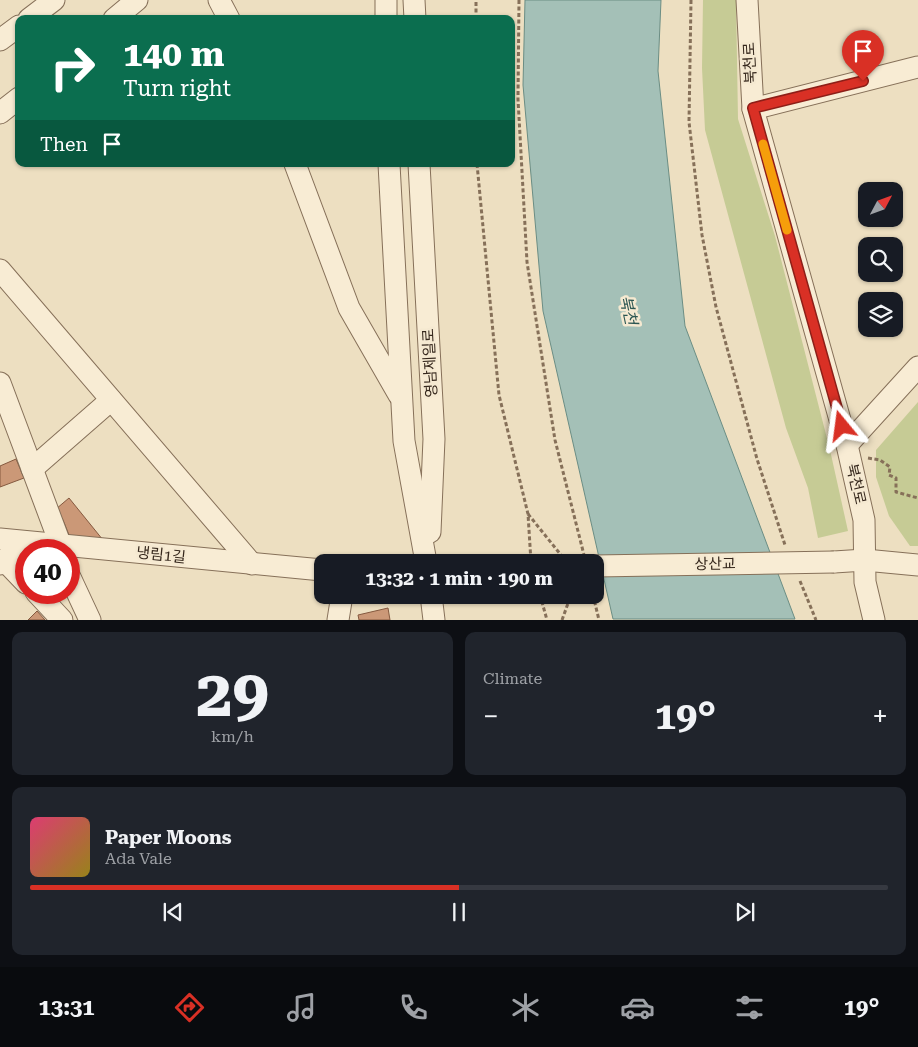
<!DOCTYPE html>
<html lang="en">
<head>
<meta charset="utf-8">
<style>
	:root { --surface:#171b24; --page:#20242c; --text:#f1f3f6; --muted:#9ea1a6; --line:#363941; --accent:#d93025 }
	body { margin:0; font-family:"Roboto Serif","Noto Sans KR",serif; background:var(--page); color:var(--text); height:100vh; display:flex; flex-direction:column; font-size:19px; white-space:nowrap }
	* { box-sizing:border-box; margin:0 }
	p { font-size:16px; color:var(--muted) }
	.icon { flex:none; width:28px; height:28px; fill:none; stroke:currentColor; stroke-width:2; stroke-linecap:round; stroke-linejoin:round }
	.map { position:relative; height:620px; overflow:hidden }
	.details { display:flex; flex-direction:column; gap:12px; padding:12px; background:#0d0f14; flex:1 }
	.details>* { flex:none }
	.hud { position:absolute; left:15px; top:15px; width:500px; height:152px; border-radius:10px; box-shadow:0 1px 4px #0004; background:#0b6e4f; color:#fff; overflow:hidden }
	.needle { width:32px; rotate:49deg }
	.buttons { position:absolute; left:858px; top:182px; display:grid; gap:10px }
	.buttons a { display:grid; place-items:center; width:45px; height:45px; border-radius:10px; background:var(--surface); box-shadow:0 1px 4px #0004; font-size:25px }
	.speed { position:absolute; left:15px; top:539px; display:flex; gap:10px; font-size:25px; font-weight:700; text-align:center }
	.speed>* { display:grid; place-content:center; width:65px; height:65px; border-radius:50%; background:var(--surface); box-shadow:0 1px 4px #0004; line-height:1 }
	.speed .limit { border:8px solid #d22; background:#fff; color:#111 }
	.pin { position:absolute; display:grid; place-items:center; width:42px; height:42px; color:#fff; margin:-51px -21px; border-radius:50% 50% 50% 0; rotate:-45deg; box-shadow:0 0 5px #0007 }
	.pin .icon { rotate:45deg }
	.me { position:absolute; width:55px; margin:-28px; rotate:344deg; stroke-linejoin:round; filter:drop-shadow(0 0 4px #0008) }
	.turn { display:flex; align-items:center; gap:18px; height:105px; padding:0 25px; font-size:22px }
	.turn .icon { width:65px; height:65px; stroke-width:2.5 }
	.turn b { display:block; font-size:35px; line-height:42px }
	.then { display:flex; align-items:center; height:48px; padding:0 25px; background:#0003; gap:10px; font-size:19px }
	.big { font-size:38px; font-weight:700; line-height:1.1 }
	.details .widget { flex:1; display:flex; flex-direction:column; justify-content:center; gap:8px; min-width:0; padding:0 18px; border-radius:10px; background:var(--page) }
	.details .dial { align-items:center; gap:0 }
	.dial b { font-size:65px; line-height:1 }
	.song { display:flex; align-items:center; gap:15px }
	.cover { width:60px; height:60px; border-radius:8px; background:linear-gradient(135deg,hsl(340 70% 55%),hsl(50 70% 35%)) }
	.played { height:5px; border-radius:2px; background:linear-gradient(90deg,var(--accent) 50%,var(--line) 50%) }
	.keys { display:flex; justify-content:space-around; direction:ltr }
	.heat { display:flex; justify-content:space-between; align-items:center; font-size:28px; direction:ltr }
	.details .tiles { flex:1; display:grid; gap:12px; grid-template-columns:1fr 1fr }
	.widget:last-child { grid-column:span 2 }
	.trip { position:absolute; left:314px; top:554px; width:290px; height:50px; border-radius:10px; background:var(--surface); box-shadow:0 1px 4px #0004; font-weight:700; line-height:50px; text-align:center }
	.tabs { display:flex; height:80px; justify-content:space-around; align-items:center; background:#090b0e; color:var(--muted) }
	.tabs .icon { width:35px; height:35px }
	.tabs .current { color:var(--accent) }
	.tabs b { font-size:22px; color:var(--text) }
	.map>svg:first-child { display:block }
	.green { fill:#c6cb95 }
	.water { fill:#a4c0b7; stroke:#6b8d84 }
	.building { fill:#cb9877; stroke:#85593f }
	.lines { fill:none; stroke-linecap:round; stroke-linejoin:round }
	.minor-casing { stroke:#867059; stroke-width:23 }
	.path { stroke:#867059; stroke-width:3; stroke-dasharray:4 2.5; stroke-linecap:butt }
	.minor { stroke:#f8ecd4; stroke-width:21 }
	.minor-bridge-casing { stroke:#867059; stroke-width:23; stroke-linecap:butt }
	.minor-bridge { stroke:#f8ecd4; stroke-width:21 }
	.route-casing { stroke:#8d1f18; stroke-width:12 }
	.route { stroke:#d93025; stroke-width:9 }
	.slow { stroke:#f59e0b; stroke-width:9 }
	.labels { text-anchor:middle; stroke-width:5; stroke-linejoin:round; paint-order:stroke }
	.street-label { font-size:15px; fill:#36281d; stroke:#f5e9d1 }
	.water-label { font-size:16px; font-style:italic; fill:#2c5652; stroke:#f5e9d1 }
</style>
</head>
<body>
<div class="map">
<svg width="918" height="620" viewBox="0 0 918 620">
	<rect width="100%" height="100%" fill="#eddfc1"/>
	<g class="green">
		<polygon points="703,0 736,0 738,119 775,236 830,450 848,531 818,538 808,488 786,428 705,130 702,68"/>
		<polygon points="918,402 918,546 910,546 889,516 876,477 876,450"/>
	</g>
	<polygon class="water" points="525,0 661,0 658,71 685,326 795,619 613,619 543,311 523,85"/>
	<g class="building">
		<polygon points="16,459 24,478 0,487 0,466"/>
		<polygon points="69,498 103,540 75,540 69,535 63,520 56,509"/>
		<polygon points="388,608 390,620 359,620 358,615"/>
		<polygon points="37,611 45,620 28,620"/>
	</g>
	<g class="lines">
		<g class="minor-casing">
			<g id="minor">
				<polyline points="219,0 229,19"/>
				<polyline points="386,0 386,19"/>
				<polyline points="414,0 415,19"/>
				<polyline points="747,0 753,109 847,445 864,520 865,582 874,620"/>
				<polyline points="29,19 54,0"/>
				<polyline points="114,19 137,0"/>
				<polyline points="0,40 19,26"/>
				<polyline points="753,109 918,67"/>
				<polyline points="0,113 19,98"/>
				<polyline points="295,164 349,308 399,395"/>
				<polyline points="389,164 404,441 426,562"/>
				<polyline points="419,164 434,439 430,532"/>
				<polyline points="0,270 252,564"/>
				<polyline points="0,383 61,546"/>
				<polyline points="847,445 918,367"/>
				<polyline points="32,469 111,400"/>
				<polyline points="0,539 322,570"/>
				<polyline points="4,560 26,583"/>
				<polyline points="834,562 865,560 918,565"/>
				<polyline points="0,564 25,542"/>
				<polyline points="69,575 90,620"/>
				<polyline points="36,592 62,620"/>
				<polyline points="431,595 434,620"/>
				<polyline points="338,620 342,595"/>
			</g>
		</g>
		<g class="path">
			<polyline points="519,0 518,99 527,262 555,440 584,555"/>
			<polyline points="691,0 689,122 702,235 716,307 757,459 785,545"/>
			<polyline points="476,19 476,0"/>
			<polyline points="477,164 499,395 528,514 531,562"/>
			<polyline points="868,458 880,460 890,467 889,475 896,478 896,492 918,498"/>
			<polyline points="528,514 561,555"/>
			<polyline points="800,581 816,620"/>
			<polyline points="540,595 547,620"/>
			<polyline points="593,595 599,620"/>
			<polyline points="562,620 571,595"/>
		</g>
		<use href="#minor" class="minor"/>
		<g class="minor-bridge-casing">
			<polyline id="minor-bridge" points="595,566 834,562"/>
		</g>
		<use href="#minor-bridge" class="minor-bridge"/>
	</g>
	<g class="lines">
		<g class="route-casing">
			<polyline id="route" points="842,426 753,108 863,81"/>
		</g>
		<use href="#route" class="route"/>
		<polyline class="slow" points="763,144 787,230"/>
	</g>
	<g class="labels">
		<g class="street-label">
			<text transform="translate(750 63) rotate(-93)" y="5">북천로</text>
			<text transform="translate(430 363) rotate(-93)" y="5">영남제일로</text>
			<text transform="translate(856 484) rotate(77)" y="5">북천로</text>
			<text transform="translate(161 555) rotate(6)" y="5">냉림1길</text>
			<text transform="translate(715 564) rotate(-1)" y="5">상산교</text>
		</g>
		<g class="water-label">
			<text transform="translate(629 310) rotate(78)" y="6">북천</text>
		</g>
	</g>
</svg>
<div class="buttons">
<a><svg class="needle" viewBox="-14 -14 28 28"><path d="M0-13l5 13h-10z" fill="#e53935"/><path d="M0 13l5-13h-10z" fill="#9ea1a6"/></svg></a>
<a><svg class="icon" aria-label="search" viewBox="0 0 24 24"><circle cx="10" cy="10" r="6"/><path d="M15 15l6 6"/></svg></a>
<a><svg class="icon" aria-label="layers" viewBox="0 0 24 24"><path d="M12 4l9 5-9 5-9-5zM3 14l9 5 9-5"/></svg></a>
</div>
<div class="speed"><div class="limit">40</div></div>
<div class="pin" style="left:863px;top:81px;background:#d93025"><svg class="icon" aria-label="arrive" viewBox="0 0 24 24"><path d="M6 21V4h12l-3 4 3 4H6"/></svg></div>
<svg class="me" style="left:842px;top:426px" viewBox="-20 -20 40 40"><path d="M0-17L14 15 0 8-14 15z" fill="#d93025" stroke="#fff" stroke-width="4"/></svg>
<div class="trip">13:32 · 1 min · 190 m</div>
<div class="hud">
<div class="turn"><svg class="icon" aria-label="right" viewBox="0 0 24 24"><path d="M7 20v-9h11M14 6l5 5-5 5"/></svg><div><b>140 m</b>Turn right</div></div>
<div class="then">Then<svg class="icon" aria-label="arrive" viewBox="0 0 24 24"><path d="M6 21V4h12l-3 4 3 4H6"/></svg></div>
</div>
</div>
<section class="details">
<div class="tiles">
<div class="widget dial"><b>29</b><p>km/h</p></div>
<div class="widget"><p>Climate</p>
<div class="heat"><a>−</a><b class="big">19°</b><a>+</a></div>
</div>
<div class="widget">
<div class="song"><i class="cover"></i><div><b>Paper Moons</b><p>Ada Vale</p></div></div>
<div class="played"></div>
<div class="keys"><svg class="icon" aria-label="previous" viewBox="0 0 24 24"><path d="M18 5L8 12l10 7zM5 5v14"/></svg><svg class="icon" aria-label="pause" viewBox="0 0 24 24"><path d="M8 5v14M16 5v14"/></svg><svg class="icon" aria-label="next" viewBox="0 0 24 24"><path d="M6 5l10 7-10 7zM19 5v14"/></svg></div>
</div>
</div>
</section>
<nav class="tabs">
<b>13:31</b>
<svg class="icon current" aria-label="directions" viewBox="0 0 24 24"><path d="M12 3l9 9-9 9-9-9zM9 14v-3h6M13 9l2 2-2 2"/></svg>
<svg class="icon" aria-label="music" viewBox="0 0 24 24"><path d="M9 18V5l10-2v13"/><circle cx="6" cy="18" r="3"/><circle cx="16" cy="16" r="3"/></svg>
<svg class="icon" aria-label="phone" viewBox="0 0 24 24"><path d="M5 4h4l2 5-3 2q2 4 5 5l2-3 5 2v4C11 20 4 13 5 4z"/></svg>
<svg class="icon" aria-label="climate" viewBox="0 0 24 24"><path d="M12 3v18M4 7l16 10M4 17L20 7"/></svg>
<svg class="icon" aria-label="car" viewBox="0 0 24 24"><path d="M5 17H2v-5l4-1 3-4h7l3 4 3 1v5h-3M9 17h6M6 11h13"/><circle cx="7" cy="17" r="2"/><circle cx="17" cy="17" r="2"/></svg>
<svg class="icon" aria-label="filters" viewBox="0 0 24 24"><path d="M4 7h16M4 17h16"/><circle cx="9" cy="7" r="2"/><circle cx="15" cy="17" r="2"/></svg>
<b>19°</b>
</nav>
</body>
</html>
